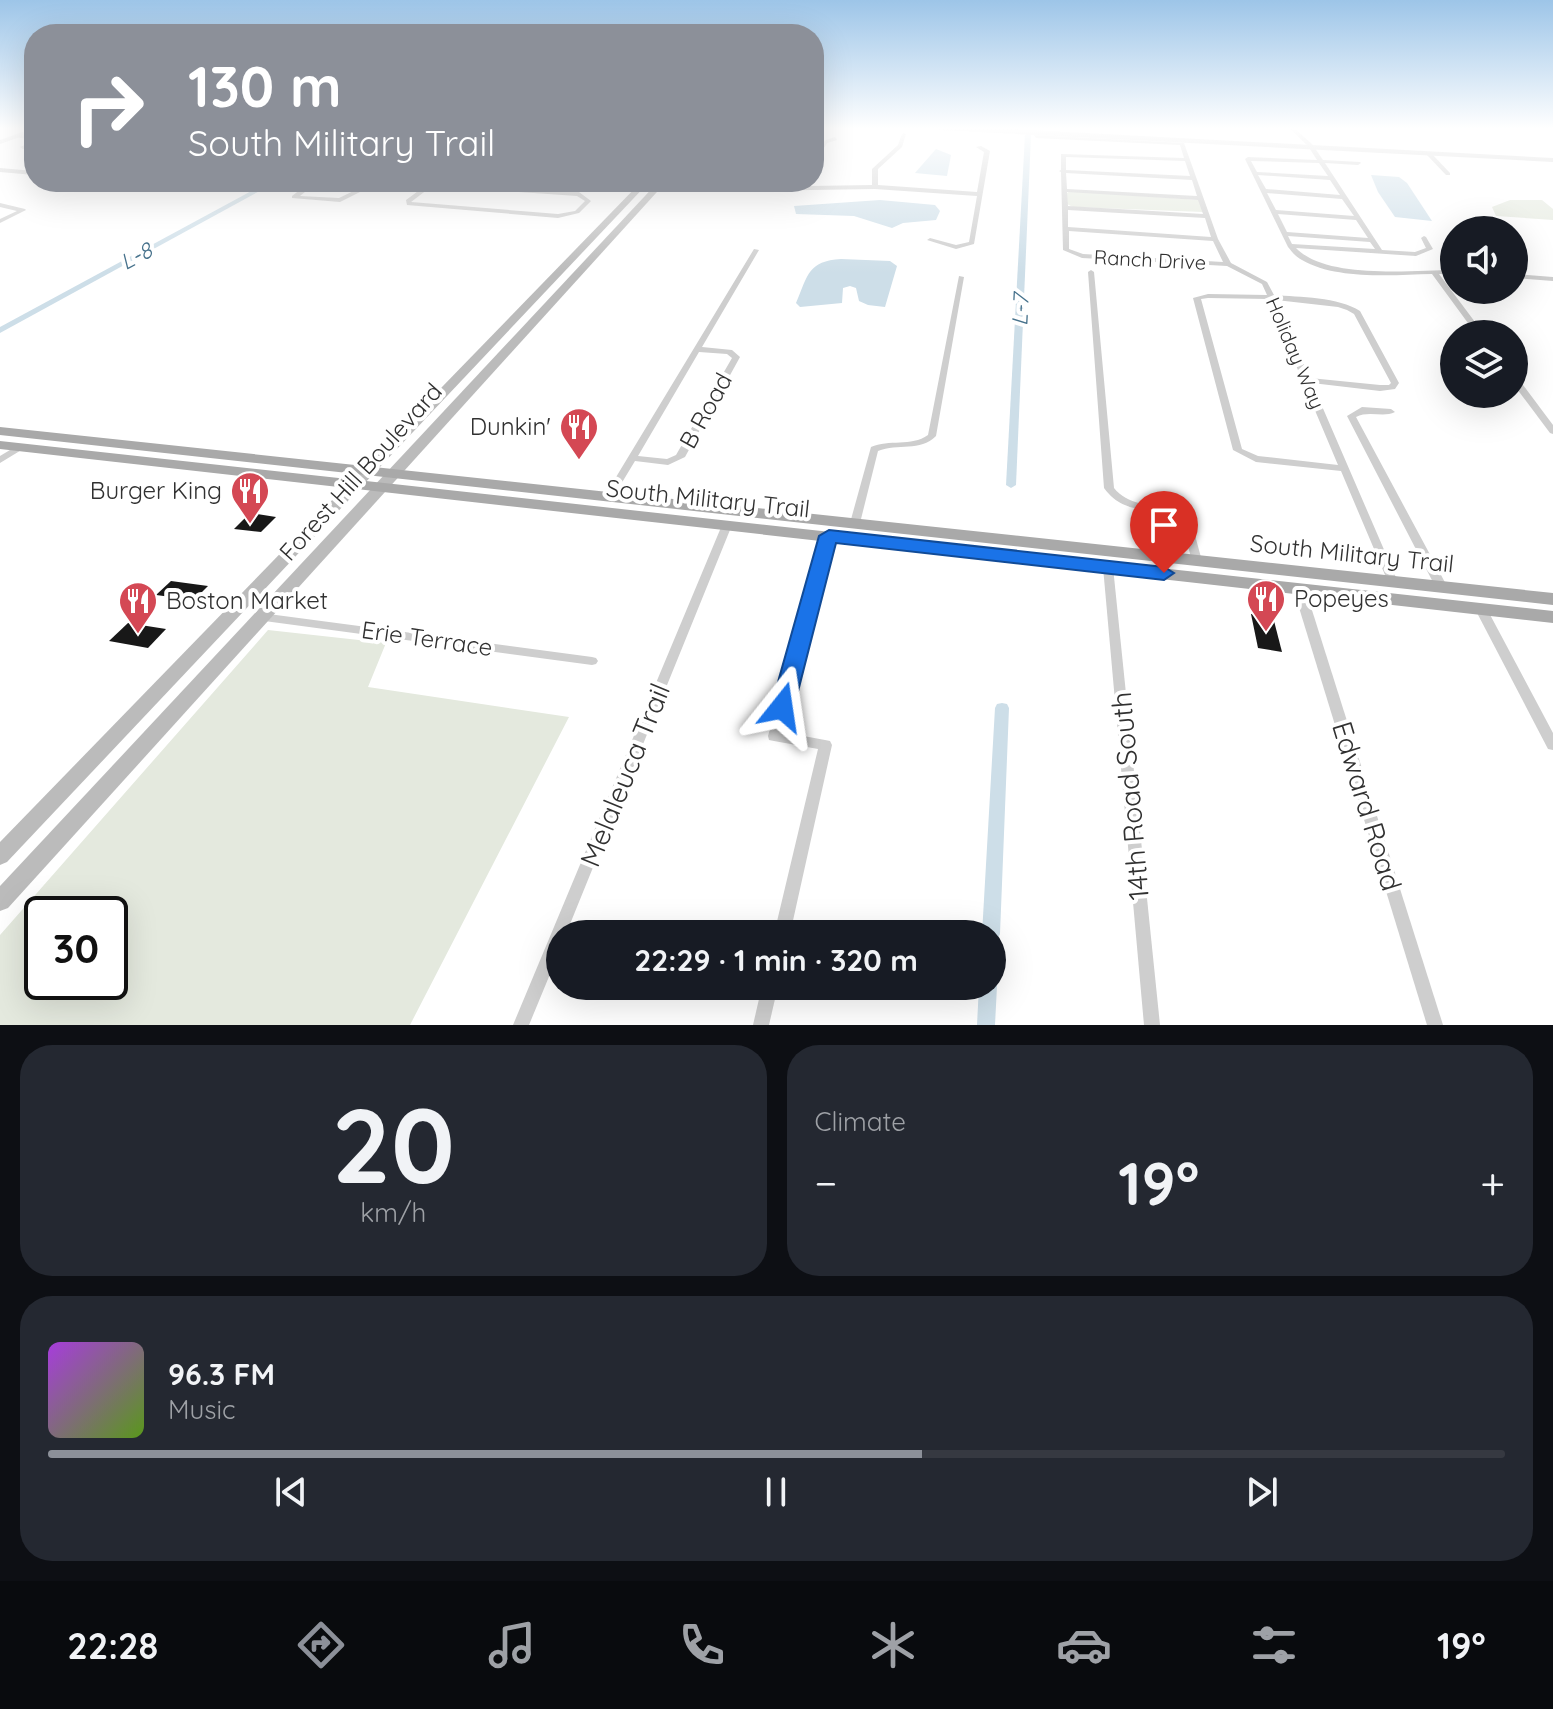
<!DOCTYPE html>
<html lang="en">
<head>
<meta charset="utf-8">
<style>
	:root { --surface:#171b24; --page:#242831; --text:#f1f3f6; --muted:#9ea1a6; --line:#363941; --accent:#8c9099 }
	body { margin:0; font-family:Quicksand,sans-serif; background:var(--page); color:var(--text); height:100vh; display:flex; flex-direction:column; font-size:30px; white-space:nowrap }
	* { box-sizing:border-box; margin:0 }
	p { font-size:26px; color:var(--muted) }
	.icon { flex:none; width:44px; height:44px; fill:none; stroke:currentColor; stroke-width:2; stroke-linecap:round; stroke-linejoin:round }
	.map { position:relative; height:1025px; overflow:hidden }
	.drawer { display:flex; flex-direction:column; gap:20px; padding:20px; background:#0d0f14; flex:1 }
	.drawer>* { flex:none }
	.guide { position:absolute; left:24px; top:24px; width:800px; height:168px; border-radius:32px; box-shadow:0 8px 32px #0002; background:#8c9099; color:#fff; overflow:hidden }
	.tools { position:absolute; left:1440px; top:216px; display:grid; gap:16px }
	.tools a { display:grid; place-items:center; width:88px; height:88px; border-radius:50%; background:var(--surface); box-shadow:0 8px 32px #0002; font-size:40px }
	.speed { position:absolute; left:24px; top:896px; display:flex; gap:16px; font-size:40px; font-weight:700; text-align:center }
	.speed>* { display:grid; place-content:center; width:104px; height:104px; border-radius:50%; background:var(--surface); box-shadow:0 8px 32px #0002; line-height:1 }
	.speed .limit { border:4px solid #111; border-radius:12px; background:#fff; color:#111 }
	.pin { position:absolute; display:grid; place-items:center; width:68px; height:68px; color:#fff; margin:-82px -34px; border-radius:50% 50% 50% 0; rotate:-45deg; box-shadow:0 0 8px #0007 }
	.pin .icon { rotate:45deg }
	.me { position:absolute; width:88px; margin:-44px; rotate:15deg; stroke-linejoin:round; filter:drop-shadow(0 0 6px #0008) }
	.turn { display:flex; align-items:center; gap:28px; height:168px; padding:0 32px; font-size:36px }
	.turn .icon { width:104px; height:104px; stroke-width:2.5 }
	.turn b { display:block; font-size:56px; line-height:68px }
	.big { font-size:60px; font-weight:700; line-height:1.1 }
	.drawer .card { flex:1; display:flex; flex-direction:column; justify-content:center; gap:12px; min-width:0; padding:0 28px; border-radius:32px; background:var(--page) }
	.drawer .dial { align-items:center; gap:0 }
	.dial b { font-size:104px; line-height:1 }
	.song { display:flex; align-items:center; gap:24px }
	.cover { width:96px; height:96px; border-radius:12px; background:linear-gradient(135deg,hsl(280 70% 55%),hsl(90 70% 35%)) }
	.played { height:8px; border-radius:4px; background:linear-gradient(90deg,var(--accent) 60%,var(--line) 60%) }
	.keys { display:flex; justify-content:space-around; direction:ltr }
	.heat { display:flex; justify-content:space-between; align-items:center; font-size:44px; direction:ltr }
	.drawer .tiles { flex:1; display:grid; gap:20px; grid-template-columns:1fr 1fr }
	.card:last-child { grid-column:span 2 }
	.trip { position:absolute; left:546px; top:920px; width:460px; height:80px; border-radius:40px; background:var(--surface); box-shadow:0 8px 32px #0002; font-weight:700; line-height:80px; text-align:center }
	.menu { display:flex; height:128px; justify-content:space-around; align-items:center; background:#090b0e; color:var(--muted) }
	.menu .icon { width:56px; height:56px }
	.menu .current { color:var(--accent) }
	.menu b { font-size:36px; color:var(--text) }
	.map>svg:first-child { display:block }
	.green { fill:#e4e9de; fill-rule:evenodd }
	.water { fill:#cddee8 }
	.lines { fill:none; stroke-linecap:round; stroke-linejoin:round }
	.canal { fill:#cddee8; fill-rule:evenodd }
	.building { fill:#181818 }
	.minor { fill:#cecece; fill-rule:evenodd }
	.tertiary { fill:#cecece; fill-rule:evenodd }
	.secondary { fill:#bbb; fill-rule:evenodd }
	.primary { fill:#a9a9a9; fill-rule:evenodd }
	.route { fill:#1a73e8; stroke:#114b97; stroke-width:2 }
	.labels { text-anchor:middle; stroke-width:8; stroke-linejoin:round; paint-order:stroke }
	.far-street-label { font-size:20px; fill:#313131; stroke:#fff }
	.far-water-label { font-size:22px; font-style:italic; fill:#47728c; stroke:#fff }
	.street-label { font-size:24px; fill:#313131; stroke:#fff }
	.poi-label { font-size:24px; fill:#313131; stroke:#fff; text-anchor:end }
	.near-street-label { font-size:28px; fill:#313131; stroke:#fff }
</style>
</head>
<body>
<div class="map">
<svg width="1553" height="1025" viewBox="0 0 1553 1025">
	<rect width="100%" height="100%" fill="#fff"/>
	<g class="green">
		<polygon points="1070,191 1199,200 1203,212 1073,207 1067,204 1067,193"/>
		<polygon points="1510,200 1542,200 1553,209 1553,220 1496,216 1492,207"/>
		<path d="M268,630l118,13 -18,44 201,30 -159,308h-410v-90zM110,914v68h-68v-68z"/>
	</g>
	<g class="water">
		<polygon points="936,149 951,155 947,176 915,173"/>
		<polygon points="1371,175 1399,177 1407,183 1432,221 1395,217 1378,192"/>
		<polygon points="880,200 935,205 940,211 936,220 903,223 892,228 854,216 796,214 794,206"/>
		<path d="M841,259l49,2 7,5 -12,41 -17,-2 -9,-4 -3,-13 -6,-2 -7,2 -1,15 -42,4 -4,-4c12,-28 12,-42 45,-44z"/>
	</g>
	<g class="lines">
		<g class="canal">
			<polygon points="1028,133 1031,135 1016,485 1011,488 1006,485 1025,135"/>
			<polygon points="268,182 276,182 0,333 0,327"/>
			<polygon points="1002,703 1007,704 1009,708 1000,934 997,940 992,942 992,934 982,934 995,708 997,704"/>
			<polygon points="992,979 994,980 997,986 995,1025 977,1025 979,986 992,986"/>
		</g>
	</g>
	<g class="building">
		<polygon points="250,513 276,517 261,532 234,529"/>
		<polygon points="171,581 208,586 194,600 156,595"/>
		<polygon points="1251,614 1273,617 1282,652 1258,648"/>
		<polygon points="128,623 166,629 148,648 109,641"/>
	</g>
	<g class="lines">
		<g class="minor">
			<path d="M1290,129h5l17,15 11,16 37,2 1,1 -3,2 -33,-2 57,87 33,2 11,-4 -5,-10 3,-2 2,1 7,12 -17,7 -120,-8c31,32 117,22 158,22v4h-15l45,60h-8l-44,-60c-39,1 -96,6 -130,-14 -6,-3 -10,-8 -14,-13l-43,-88 3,-2 69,3 -9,-14zM1251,161l68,2 9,13 -71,-4zM1258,175l72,5 10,15 -74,-6zM1267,193l75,6 12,17 -78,-6zM1278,214l78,6 12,18 -81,-6zM1288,236l82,6 5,7 -83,-5z"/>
			<polygon points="904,133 906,134 902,147 878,169 878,185 977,192 984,152 976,147 981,146 990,151 974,244 956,249 927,240 930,238 956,245 969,242 977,196 875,189 743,191 661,184 658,182 681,182 743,187 872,185 872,169 898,145 902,134"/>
			<polygon points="17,134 34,136 34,140 15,137"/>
			<path d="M1034,135l150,8 34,96 13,24 36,19 7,13c25,2 65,2 86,16l39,72 -4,6 -15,2 -68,-8 86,199 -1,3h-8l-1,-3 -47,-111 -85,-9 -23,-12 -40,-152 15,-4 59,1 -5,-11 -35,-18 -145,-8 -19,-8 -2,-78 -2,-1 2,-1v-16l123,4 -4,-13 -144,-7zM1066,157l119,4 5,15 -124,-6zM1066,173l126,7 5,16 -130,-7zM1067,192l131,8 5,14 -135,-8zM1068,210l137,8 6,19 -143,-10zM1069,231l144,10 10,21 -140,-8 -14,-5zM1208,298l60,1 70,166 -80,-9 -16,-7 -41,-150zM1276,300l62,7 9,3 7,4 37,69 -2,2h-9l-70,-7z"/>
			<polygon points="835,137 837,140 827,143 816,161 814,162 814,156 823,141"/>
			<polygon points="34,141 34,145 23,149 20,147"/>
			<polygon points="1427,153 1431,153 1450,173 1450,175 1446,175 1427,155"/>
			<polygon points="0,168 34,171 34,175 0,172"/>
			<polygon points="126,182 146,182 201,187 204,189 201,191 129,184"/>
			<path d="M310,182h7l-17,14 39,2 29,-14 9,-2h37l165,10 12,9 -12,12 -21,5 -151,-13 -1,-5 19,-14 -38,-2 -15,2 -32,16 -48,-4v-2zM432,186l145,10 8,5 -10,10 -17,3 -147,-12z"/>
			<polygon points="0,203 25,209 26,210 0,223 0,219 17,211 0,207"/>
			<path d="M754,249l5,1 -57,97 30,3 8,7 -55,100 -17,8 -33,-4 -23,38h-6l-2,-2zM699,352l28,2 5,4 -56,97 -9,4 -29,-3z"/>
			<path d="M1091,270l3,2 20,216c17,22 52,15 76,29l12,44 -1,2 -4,1 -5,-3 -11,-40c-28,-17 -55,-3 -77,-33l-16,-216z"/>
			<polygon points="1514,274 1553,277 1553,281 1514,278"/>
			<path d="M959,276l5,1 -28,159c-16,16 -38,7 -58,15l-18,72 -5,3 -4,-1 -1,-2 21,-76c18,-8 40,0 57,-12z"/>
			<polygon points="1514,377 1517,377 1553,425 1553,434 1550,433 1514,385"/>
			<path d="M1362,407l29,2 4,3c-12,6 -26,-2 -39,5l92,171 -2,3h-8l-2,-3 -89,-172z"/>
			<polygon points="20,444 23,445 25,447 23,449 0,463 0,456"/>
			<polygon points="727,522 732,525 566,934 560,934 560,950 529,1025 513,1025 722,525"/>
			<polygon points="829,533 834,536 782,732 825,740 830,741 832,745 790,934 774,934 818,749 774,741 769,740 768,736 824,536"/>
			<polygon points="1108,563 1113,567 1160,1025 1144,1025 1103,567"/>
			<polygon points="1299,584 1303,585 1305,588 1443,1025 1427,1025 1293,588 1295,585"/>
			<polygon points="1481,605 1485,606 1487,609 1553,733 1553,750 1548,749 1475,609 1477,606"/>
			<polygon points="261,613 592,657 596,658 598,661 596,664 592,665 257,620 255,617 257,614"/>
			<polygon points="762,986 778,986 769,1025 753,1025"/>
		</g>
		<g class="tertiary">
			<polygon points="31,129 34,129 34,132 0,144 0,140"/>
			<polygon points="921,129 1013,129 1553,158 1553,162"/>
		</g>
		<g class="secondary">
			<polygon points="641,182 649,182 7,862 0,865 0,842"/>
			<polygon points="658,182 666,182 8,908 0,911 0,886"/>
		</g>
		<g class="primary">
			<polygon points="0,427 1553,593 1553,605 0,435"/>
			<polygon points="0,441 1553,611 1553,623 0,449"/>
		</g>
	</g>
	<linearGradient id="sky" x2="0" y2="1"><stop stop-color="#9dc5e8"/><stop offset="0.47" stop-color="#fff"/><stop offset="1" stop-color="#fff" stop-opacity="0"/></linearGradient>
	<rect width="1553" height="273" fill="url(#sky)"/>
	<polygon class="route" points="829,530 1164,567 1174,573 1164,580 836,543 794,707 790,713 782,715 774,713 771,707 819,536"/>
	<defs>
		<g id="restaurant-pin" transform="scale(2)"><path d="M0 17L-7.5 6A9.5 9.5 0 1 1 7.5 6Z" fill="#d44854" stroke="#fff"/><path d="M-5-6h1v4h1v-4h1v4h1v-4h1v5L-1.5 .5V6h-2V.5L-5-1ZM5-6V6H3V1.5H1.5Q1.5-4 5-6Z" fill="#fff"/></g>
	</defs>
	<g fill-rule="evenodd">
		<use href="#restaurant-pin" x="579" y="427"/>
		<use href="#restaurant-pin" x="250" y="491"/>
		<use href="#restaurant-pin" x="1266" y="599"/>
		<use href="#restaurant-pin" x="138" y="601"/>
	</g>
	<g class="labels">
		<g class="far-street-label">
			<text transform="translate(1150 260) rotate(3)" y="7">Ranch Drive</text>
			<text transform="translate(1295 353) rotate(67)" y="7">Holiday Way</text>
		</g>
		<g class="far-water-label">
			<text transform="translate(136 256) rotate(-28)" y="8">L-8</text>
			<text transform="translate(1020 310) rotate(-87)" y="8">L-7</text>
		</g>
		<g class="street-label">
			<text transform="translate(706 411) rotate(-61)" y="8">B Road</text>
			<text transform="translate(361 472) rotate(-48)" y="8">Forest Hill Boulevard</text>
			<text transform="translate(708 499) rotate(6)" y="8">South Military Trail</text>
			<text transform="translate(1352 554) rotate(6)" y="8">South Military Trail</text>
			<text transform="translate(427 639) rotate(8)" y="8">Erie Terrace</text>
		</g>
		<g class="poi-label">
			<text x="551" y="435">Dunkin'</text>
			<text x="222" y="499">Burger King</text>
			<text x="1294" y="607" text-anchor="start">Popeyes</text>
			<text x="166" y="609" text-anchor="start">Boston Market</text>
		</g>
		<g class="near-street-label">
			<text transform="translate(625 775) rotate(-68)" y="10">Melaleuca Trail</text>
			<text transform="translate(1130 796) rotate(-95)" y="10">14th Road South</text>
			<text transform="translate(1367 806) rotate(73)" y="10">Edward Road</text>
		</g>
	</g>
</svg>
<div class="tools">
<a><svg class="icon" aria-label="sound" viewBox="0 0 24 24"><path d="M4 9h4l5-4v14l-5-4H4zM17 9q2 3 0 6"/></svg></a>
<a><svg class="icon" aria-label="layers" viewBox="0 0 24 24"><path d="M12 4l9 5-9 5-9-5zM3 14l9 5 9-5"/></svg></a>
</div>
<div class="speed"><div class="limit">30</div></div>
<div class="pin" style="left:1164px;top:573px;background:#d93025"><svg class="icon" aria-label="arrive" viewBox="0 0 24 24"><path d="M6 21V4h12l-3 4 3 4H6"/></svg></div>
<svg class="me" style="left:782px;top:707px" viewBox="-20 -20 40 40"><path d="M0-17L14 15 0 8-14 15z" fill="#1a73e8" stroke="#fff" stroke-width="4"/></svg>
<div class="trip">22:29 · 1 min · 320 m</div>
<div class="guide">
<div class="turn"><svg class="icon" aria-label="right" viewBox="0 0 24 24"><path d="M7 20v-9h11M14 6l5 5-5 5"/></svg><div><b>130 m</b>South Military Trail</div></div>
</div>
</div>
<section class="drawer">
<div class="tiles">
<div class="card dial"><b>20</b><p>km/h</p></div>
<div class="card"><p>Climate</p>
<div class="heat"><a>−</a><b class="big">19°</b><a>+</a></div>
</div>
<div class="card">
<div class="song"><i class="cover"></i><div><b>96.3 FM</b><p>Music</p></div></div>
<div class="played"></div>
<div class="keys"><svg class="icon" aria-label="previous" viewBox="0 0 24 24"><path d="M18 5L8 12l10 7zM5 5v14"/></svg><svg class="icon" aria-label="pause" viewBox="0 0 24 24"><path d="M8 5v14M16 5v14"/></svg><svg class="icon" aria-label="next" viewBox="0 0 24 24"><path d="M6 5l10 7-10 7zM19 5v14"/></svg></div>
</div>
</div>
</section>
<nav class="menu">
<b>22:28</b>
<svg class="icon current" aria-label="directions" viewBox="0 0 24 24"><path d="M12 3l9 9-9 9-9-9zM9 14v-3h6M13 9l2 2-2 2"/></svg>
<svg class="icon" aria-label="music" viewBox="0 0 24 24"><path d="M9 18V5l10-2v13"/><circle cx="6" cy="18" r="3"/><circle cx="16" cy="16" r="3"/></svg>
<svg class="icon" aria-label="phone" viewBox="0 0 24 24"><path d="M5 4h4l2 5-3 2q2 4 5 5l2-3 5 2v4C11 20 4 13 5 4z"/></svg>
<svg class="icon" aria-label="climate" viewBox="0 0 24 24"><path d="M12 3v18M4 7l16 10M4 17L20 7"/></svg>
<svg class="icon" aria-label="car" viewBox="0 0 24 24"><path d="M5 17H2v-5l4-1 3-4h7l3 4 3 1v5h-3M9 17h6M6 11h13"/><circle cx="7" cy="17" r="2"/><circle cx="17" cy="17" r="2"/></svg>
<svg class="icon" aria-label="filters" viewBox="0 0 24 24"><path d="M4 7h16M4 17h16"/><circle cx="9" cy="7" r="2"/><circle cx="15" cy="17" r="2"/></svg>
<b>19°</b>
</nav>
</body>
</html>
